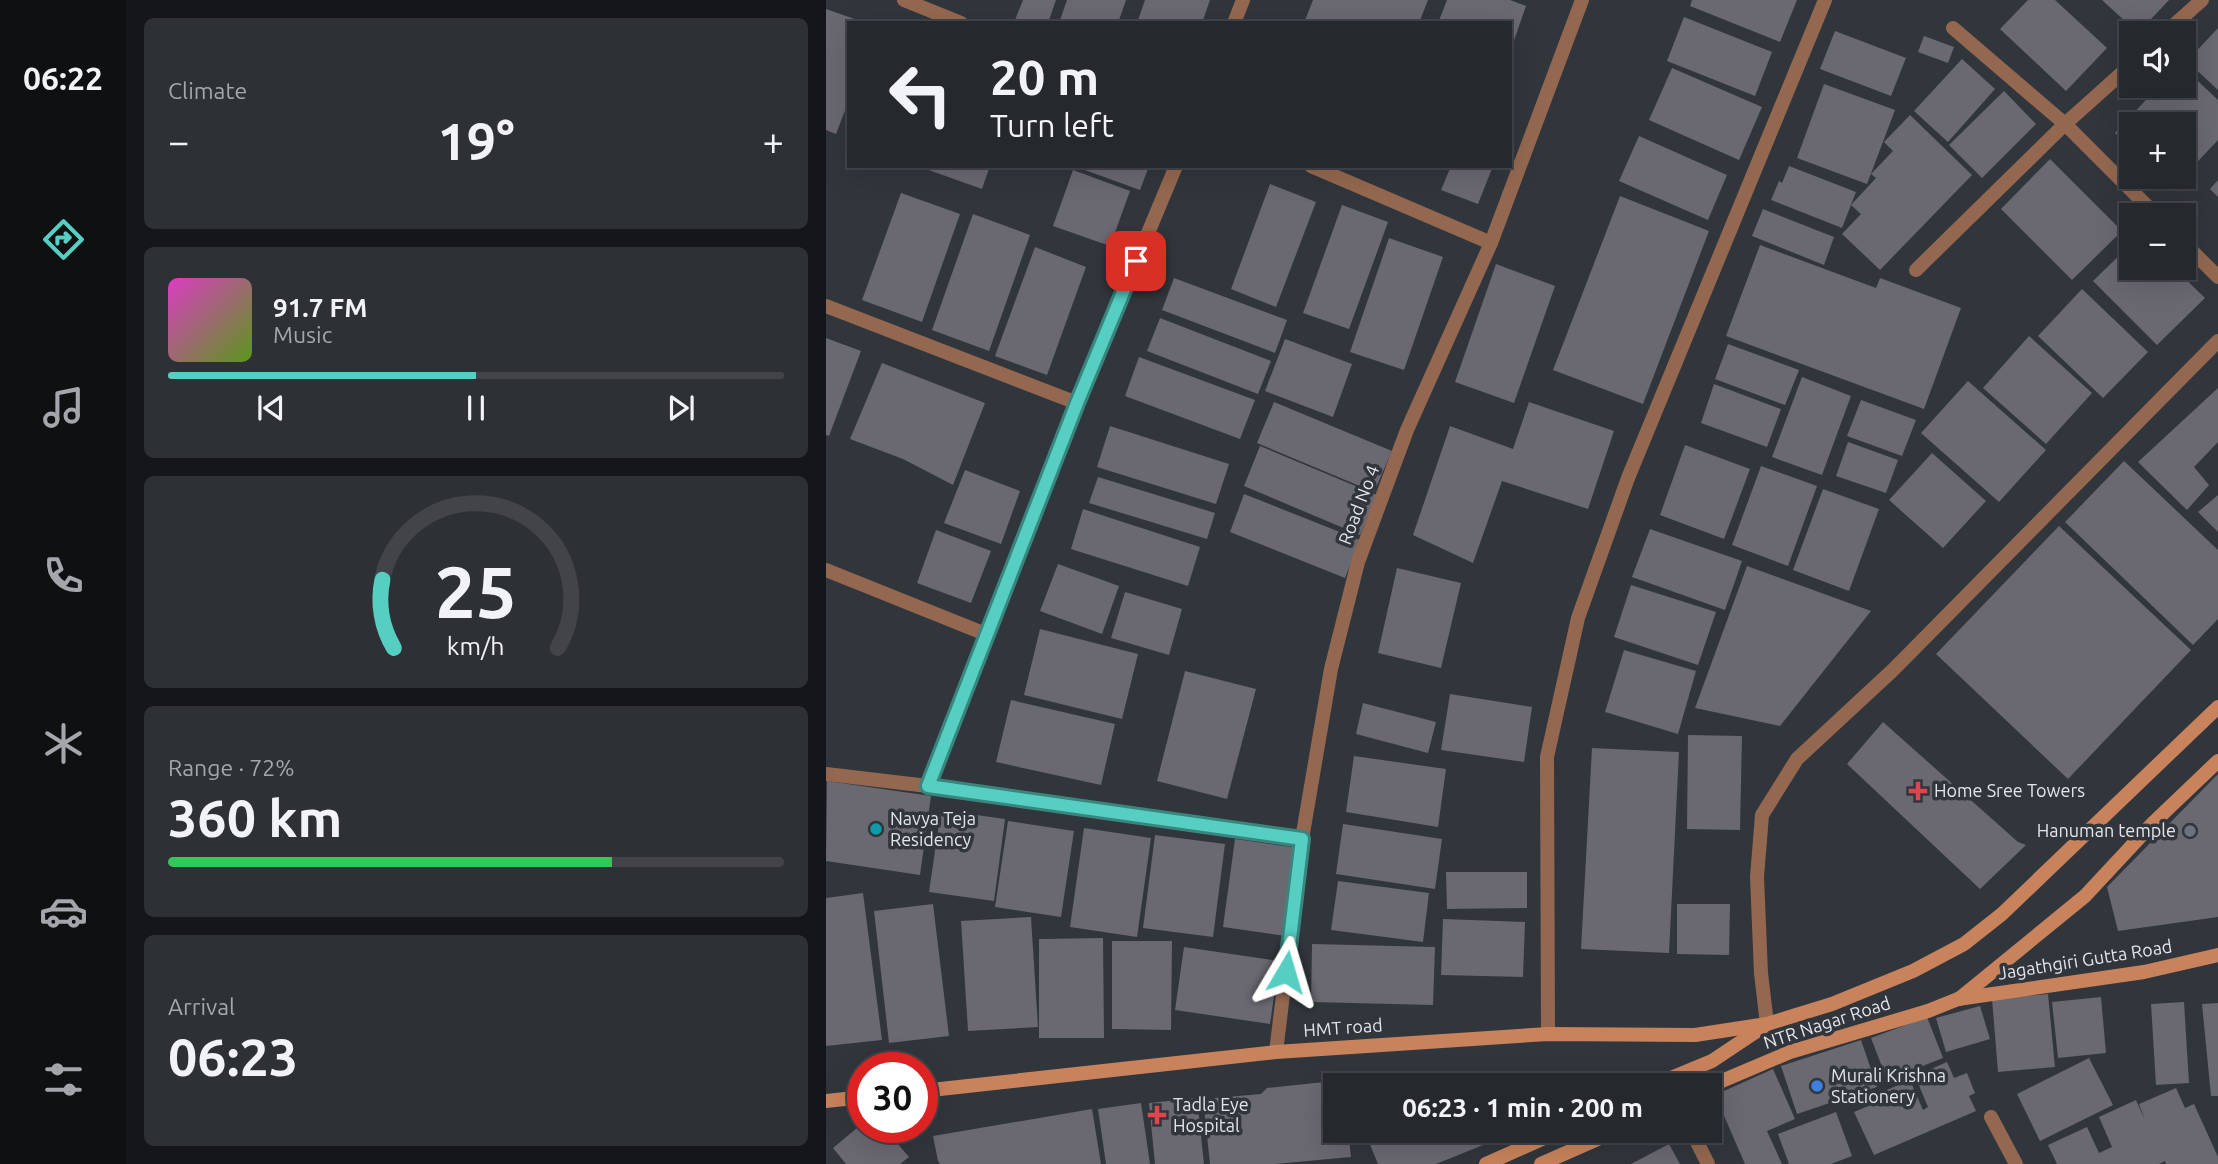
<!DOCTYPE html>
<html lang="en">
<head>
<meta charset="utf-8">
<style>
	:root { --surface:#25282d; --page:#2d3035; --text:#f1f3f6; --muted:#a3a6aa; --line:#424449; --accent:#56cec2 }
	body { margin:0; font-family:Ubuntu,sans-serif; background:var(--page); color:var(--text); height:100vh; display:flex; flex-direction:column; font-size:26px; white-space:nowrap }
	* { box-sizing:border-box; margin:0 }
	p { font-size:23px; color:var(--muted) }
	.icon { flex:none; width:38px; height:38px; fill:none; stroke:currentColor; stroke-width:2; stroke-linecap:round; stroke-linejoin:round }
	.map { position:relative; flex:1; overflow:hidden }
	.panel { display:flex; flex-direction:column; gap:18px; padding:18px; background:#141619; width:700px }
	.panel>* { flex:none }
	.top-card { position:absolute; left:21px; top:21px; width:665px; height:147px; border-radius:0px; box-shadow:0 7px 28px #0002,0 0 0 2px var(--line); background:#25282d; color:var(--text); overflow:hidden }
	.buttons { position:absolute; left:1293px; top:21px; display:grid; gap:14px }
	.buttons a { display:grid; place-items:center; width:77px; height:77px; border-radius:0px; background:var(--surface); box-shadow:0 7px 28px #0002,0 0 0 2px var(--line); font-size:35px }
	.speed { position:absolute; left:21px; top:1052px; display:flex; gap:14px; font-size:35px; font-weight:700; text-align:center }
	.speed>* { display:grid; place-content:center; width:91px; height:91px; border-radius:50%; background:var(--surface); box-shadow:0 7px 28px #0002,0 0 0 2px var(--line); line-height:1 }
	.speed .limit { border:10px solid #d22; background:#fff; color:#111 }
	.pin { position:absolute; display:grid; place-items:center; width:60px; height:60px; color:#fff; margin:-30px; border-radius:14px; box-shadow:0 4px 10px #0006 }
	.me { position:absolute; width:77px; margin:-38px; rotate:7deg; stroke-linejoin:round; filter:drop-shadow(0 0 5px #0008) }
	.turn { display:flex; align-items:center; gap:24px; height:147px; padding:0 28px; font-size:32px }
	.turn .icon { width:91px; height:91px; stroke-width:2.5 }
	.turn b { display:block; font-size:49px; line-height:60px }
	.big { font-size:52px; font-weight:700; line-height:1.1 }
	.panel .card { flex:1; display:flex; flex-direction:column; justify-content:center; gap:10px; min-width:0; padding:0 24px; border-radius:10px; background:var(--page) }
	.panel .dial { align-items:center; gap:0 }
	.dial svg { height:182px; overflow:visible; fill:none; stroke:var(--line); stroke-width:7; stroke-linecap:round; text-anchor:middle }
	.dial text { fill:var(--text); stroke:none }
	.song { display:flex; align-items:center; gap:21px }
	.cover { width:84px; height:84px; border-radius:10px; background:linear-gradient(135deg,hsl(310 70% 55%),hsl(90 70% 35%)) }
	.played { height:7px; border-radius:4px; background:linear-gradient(90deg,var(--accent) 50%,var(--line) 50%) }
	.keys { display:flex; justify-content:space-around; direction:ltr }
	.heat { display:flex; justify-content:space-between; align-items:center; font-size:38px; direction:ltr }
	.charge { height:10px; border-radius:5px; background:linear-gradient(90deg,#34c759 72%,var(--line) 0) }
	.trip { position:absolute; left:497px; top:1073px; width:399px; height:70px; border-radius:0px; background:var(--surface); box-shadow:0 7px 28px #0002,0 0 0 2px var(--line); font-weight:700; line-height:70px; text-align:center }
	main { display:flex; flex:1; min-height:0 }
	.menu { display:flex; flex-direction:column; width:126px; justify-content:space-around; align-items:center; background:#0f1012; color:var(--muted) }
	.menu .icon { width:49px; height:49px }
	.menu .on { color:var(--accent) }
	.menu b { font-size:32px; color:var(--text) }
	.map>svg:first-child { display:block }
	.building { fill:#6a6870 }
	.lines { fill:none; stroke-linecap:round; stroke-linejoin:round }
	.street { stroke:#946850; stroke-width:14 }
	.secondary { stroke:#c8835c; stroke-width:14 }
	.route-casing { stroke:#38867e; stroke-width:18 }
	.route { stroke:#56cec2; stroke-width:12 }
	.health-dot { fill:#e0444e; stroke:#31363c; stroke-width:2.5 }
	.culture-dot { fill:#0f9aa8; stroke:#31363c; stroke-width:2.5 }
	.worship-dot { fill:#6b7280; stroke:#31363c; stroke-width:2.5 }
	.shop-dot { fill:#3f7fe0; stroke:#31363c; stroke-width:2.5 }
	.labels { text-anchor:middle; stroke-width:7; stroke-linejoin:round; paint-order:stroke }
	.street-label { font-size:18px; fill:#e1e5e9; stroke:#31363c }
	.poi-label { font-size:18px; fill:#e1e5e9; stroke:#31363c; text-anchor:start }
</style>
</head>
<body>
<main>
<nav class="menu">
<b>06:22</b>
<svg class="icon on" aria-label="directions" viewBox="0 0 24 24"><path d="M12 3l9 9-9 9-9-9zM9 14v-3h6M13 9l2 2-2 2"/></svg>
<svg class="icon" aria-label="music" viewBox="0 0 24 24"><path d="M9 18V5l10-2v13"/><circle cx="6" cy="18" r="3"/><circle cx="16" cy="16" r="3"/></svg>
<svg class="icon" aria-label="phone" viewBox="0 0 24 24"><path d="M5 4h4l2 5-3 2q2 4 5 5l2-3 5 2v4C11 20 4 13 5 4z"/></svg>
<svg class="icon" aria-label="climate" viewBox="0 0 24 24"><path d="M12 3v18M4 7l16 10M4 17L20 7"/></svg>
<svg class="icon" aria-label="car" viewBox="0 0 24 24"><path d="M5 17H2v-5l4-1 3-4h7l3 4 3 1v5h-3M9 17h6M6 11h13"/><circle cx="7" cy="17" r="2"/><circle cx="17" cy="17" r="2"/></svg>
<svg class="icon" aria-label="filters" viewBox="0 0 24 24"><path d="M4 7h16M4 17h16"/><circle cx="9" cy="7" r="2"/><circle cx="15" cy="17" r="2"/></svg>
</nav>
<section class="panel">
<div class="card"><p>Climate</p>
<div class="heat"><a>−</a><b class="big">19°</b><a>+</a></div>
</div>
<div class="card">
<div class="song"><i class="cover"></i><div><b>91.7 FM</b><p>Music</p></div></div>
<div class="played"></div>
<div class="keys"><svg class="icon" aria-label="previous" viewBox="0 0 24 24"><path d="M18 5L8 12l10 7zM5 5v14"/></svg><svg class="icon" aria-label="pause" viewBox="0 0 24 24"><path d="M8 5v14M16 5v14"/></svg><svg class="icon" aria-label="next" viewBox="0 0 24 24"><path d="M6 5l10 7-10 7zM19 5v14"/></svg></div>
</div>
<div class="card dial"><svg viewBox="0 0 100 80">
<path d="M14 69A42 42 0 1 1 86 69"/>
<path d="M14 69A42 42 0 0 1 9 39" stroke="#56cec2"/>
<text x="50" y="56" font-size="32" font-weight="700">25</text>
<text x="50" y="72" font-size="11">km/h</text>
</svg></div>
<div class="card"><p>Range · 72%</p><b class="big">360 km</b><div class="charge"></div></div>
<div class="card"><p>Arrival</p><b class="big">06:23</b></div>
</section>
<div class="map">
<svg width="1392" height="1164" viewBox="0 0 1392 1164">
	<rect width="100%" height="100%" fill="#31363c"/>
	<g class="building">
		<polygon points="197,0 230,0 222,23 197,23 189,20"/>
		<polygon points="241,0 300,0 292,23 233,23"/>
		<polygon points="319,0 384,0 376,23 311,23"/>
		<polygon points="487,0 602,0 593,23 478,23"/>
		<polygon points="621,0 684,0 700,6 685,49 684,23 612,23"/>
		<polygon points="866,0 971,0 954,42 864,6"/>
		<polygon points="1202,0 1229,0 1281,48 1240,91 1174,29"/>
		<polygon points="1276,0 1343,0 1312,33"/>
		<polygon points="0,9 37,22 23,23 23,100 10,134 0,130"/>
		<polygon points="858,17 946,52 929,96 841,61"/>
		<polygon points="1392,28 1392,90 1361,61"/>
		<polygon points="1009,31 1080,58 1065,96 994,69"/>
		<polygon points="1098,36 1128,47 1122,63 1092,52"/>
		<polygon points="1136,59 1169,89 1122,142 1088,111"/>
		<polygon points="846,68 936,107 913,160 823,120"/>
		<polygon points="1358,68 1392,100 1392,140 1358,176 1358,124 1306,124 1306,148 1289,133 1333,86 1358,86"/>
		<polygon points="998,84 1069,110 1041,184 971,158"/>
		<polygon points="1178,91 1210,124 1156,178 1123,145"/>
		<polygon points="1084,115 1146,175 1054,270 1016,234 1035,214 1025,205 1050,178 1045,174 1067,151 1058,142"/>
		<polygon points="813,136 901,175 882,220 793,181"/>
		<polygon points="1224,159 1296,231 1246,280 1175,209"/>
		<polygon points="98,166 164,166 156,189 97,168"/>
		<polygon points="258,166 323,166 314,190 256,169"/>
		<polygon points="625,166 667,166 652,204 615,190"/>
		<polygon points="963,166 1030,192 1016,228 945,200 953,181 956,183"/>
		<polygon points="247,170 304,191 284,246 227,226"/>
		<polygon points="1336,177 1357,177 1347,187"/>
		<polygon points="1392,180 1392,197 1384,189"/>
		<polygon points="444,184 490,202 450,307 405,289"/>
		<polygon points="75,193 134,214 96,322 36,300"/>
		<polygon points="794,196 883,231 817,404 727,370"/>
		<polygon points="516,205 562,222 523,329 477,313"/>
		<polygon points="937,209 1008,237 998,265 926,236"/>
		<polygon points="147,214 204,235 163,351 106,330"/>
		<polygon points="563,238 617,257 578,370 524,352"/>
		<polygon points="1306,243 1306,268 1348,268 1379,298 1331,345 1267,281"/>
		<polygon points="934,245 1050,288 1054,278 1135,308 1098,409 900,336"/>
		<polygon points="209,247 260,267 221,375 169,356"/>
		<polygon points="670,264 729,286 688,403 629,382"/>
		<polygon points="348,278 461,320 449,353 336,310"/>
		<polygon points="1256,289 1322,352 1277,398 1212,336"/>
		<polygon points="334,318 445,361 432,394 321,351"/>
		<polygon points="1203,336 1266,393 1220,444 1157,388"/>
		<polygon points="0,338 35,351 3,436 0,435"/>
		<polygon points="459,339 526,364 507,417 439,391"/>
		<polygon points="902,344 973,370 959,405 889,379"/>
		<polygon points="313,357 429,400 414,439 299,396"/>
		<polygon points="56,363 159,403 127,485 77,459 24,439"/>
		<polygon points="976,377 1025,396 996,475 946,457"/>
		<polygon points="1142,381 1220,450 1173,502 1095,433"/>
		<polygon points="888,384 955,409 941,447 875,423"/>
		<polygon points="1392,388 1392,442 1368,467 1383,485 1361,510 1312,462"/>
		<polygon points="1035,400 1090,420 1076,456 1021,436"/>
		<polygon points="448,402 566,451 548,492 431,443"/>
		<polygon points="703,402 788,431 762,509 676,481 647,563 587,535 624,426 687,449"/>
		<polygon points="284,426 403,464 390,504 271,467"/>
		<polygon points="1022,442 1072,460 1060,493 1010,476"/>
		<polygon points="859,445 924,469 898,539 834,515"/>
		<polygon points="434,446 551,495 534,535 418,486"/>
		<polygon points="1106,453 1160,501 1117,548 1063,500"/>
		<polygon points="1298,461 1392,550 1392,619 1367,645 1239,522"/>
		<polygon points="935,466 991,486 962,566 906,545"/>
		<polygon points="139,470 194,491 175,544 118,523"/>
		<polygon points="272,477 389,513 381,539 263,503"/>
		<polygon points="997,489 1053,509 1023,591 967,570"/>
		<polygon points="418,494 534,540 519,578 404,532"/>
		<polygon points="1392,495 1392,532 1372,512"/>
		<polygon points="257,509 374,547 362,586 245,549"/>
		<polygon points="1233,526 1365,650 1242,779 1110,654"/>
		<polygon points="824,529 916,561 899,610 806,577"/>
		<polygon points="110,530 165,551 145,603 91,583"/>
		<polygon points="232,564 293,586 276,634 214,611"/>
		<polygon points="921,566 1045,611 954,726 869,708"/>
		<polygon points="571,568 635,583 615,668 552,653"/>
		<polygon points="805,585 890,612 872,665 788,637"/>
		<polygon points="299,592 356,609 343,655 285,638"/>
		<polygon points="214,629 312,654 296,719 198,695"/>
		<polygon points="798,650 870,671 852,734 779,712"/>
		<polygon points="359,671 430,689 401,799 331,781"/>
		<polygon points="624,694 706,707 698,762 615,750"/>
		<polygon points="185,700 289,724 275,785 170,762"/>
		<polygon points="537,703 610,722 602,753 530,734"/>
		<polygon points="1057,722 1192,842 1200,845 1154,889 1021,764"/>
		<polygon points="862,735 916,736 914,830 861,829"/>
		<polygon points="766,748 853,752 843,953 755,949"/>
		<polygon points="528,756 620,769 612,827 520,812"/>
		<polygon points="1392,774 1392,917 1292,931 1281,887"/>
		<polygon points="1,781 105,796 94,875 0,861"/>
		<polygon points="115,810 179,819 168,901 103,892"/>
		<polygon points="182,821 248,831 235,917 169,907"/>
		<polygon points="517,824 616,839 609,889 510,874"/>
		<polygon points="258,828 325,838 311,937 244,927"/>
		<polygon points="329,835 399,844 387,937 317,928"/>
		<polygon points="409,839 472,848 460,936 397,927"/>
		<polygon points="620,872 701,872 701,908 621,909"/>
		<polygon points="512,881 603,893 597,942 505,930"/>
		<polygon points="37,893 56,1040 0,1046 0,898"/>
		<polygon points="107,904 123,1036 63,1043 48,911"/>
		<polygon points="851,904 904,904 903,955 851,954"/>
		<polygon points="205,917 212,1027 142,1031 135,921"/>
		<polygon points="617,919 699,922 697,977 615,975"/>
		<polygon points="277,938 278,1038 213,1038 213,939"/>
		<polygon points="286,941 346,941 345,1030 286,1029"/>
		<polygon points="486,944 609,947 607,1005 485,1002"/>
		<polygon points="358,947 453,961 444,1024 349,1010"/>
		<polygon points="1222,994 1229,1067 1172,1072 1166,999"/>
		<polygon points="1275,997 1280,1053 1232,1058 1226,1002"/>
		<polygon points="1358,1002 1363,1083 1330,1085 1325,1004"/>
		<polygon points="1392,1003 1392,1096 1385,1096 1376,1004"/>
		<polygon points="1154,1006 1164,1039 1120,1052 1110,1018"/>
		<polygon points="1101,1017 1117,1058 1061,1080 1045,1038"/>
		<polygon points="1035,1040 1051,1087 971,1114 955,1066"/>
		<polygon points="1263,1058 1287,1105 1214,1141 1191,1094"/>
		<polygon points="1121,1062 1128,1078 1141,1073 1149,1093 1143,1096 1150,1111 1048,1155 1028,1112 1059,1099 1056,1092 1084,1080 1097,1110 1102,1107 1089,1076"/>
		<polygon points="947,1069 969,1119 941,1131 956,1164 919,1164 889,1095"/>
		<polygon points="685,1076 689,1085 662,1085"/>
		<polygon points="517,1080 517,1085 509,1085 509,1130 522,1130 525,1157 449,1164 384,1164 377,1099 435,1094 441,1088"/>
		<polygon points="1350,1088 1359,1108 1368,1104 1392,1157 1392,1164 1340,1164 1339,1161 1333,1164 1231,1164 1222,1145 1261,1127 1273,1153 1286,1147 1273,1117 1310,1100 1319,1120 1313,1104"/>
		<polygon points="371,1098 378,1164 329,1164 323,1103"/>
		<polygon points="315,1103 324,1164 280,1164 272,1109"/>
		<polygon points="266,1109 275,1164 114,1164 112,1161 107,1136"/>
		<polygon points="1010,1112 1026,1156 1005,1164 963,1164 952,1134"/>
		<polygon points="37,1123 37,1127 57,1127 83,1157 74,1164 20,1164 7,1148"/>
		<polygon points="538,1130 692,1130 692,1131 610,1164 552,1164"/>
		<polygon points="843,1144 854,1164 805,1164"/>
	</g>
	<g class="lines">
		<g class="street">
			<polyline points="78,0 135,23"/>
			<polyline points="408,23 417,0"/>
			<polyline points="1127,28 1239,124 1330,215"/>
			<polyline points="1339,33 1376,0"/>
			<polyline points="485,166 665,243"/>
			<polyline points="1358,243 1392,277"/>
			<polyline points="1090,270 1239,124 1306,64"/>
			<polyline points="0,306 251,403"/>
			<polyline points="0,570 162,635"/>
			<polyline points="0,774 102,786 476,839"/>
			<polyline points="102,786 251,403 350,166"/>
			<polyline points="941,1024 935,973 931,877 936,815 971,759 1067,670 1392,341"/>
			<polyline points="722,1034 721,757 752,618 802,478 999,0"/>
			<polyline points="450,1052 476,839 505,669 532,562 581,430 665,243 756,0"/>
			<polyline points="1165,1117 1190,1164"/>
			<polyline points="865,1130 882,1164"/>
		</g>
		<g class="secondary">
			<polyline points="1133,999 1259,896 1327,823 1392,761"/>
			<polyline points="828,1085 886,1061 937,1027"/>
			<polyline points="884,1086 964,1052 1102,1011 1132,999 1318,972 1392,955"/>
			<polyline points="96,1091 450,1052 722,1034 869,1035 941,1024 1006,1004 1087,971 1138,944 1176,914 1392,707"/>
			<polyline points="0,1101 37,1097"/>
			<polyline points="660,1164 736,1130"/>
			<polyline points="715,1164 792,1130"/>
		</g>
	</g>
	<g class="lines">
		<g class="route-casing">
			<polyline id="route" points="310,261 251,403 102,786 476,839 460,972"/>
		</g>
		<use href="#route" class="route"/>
	</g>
	<g class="health-dot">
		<path d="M1088.5 780.5h7v7h7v7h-7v7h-7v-7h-7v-7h7z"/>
		<path d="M327.5 1104.5h7v7h7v7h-7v7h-7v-7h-7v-7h7z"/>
	</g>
	<circle class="culture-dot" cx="50" cy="829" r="7"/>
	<circle class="worship-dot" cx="1364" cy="831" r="7"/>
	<circle class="shop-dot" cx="991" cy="1086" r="7"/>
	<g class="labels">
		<g class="street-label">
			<text transform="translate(533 505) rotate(-69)" y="6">Road No 4</text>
			<text transform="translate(1259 960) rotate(-9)" y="6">Jagathgiri Gutta Road</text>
			<text transform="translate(1001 1023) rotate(-18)" y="6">NTR Nagar Road</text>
			<text transform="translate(517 1028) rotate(-4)" y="6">HMT road</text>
		</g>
		<g class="poi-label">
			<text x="1108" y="797">Home Sree Towers</text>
			<text x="64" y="825">Navya Teja<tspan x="64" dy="21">Residency</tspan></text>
			<text x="1350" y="837" text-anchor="end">Hanuman temple</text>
			<text x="1005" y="1082">Murali Krishna<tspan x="1005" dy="21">Stationery</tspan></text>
			<text x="347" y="1111">Tadla Eye<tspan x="347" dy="21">Hospital</tspan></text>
		</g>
	</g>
</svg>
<div class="buttons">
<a><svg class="icon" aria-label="sound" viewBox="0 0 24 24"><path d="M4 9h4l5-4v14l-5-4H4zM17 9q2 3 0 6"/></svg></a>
<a>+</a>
<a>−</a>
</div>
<div class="speed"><div class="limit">30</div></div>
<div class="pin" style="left:310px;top:261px;background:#d93025"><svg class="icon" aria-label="arrive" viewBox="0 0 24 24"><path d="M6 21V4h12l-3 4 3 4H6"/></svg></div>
<svg class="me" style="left:460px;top:972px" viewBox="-20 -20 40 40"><path d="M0-17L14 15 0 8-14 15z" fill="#56cec2" stroke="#fff" stroke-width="4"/></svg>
<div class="trip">06:23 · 1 min · 200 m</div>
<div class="top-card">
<div class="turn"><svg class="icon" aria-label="left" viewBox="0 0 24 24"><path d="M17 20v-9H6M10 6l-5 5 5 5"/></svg><div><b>20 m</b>Turn left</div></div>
</div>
</div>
</main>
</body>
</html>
